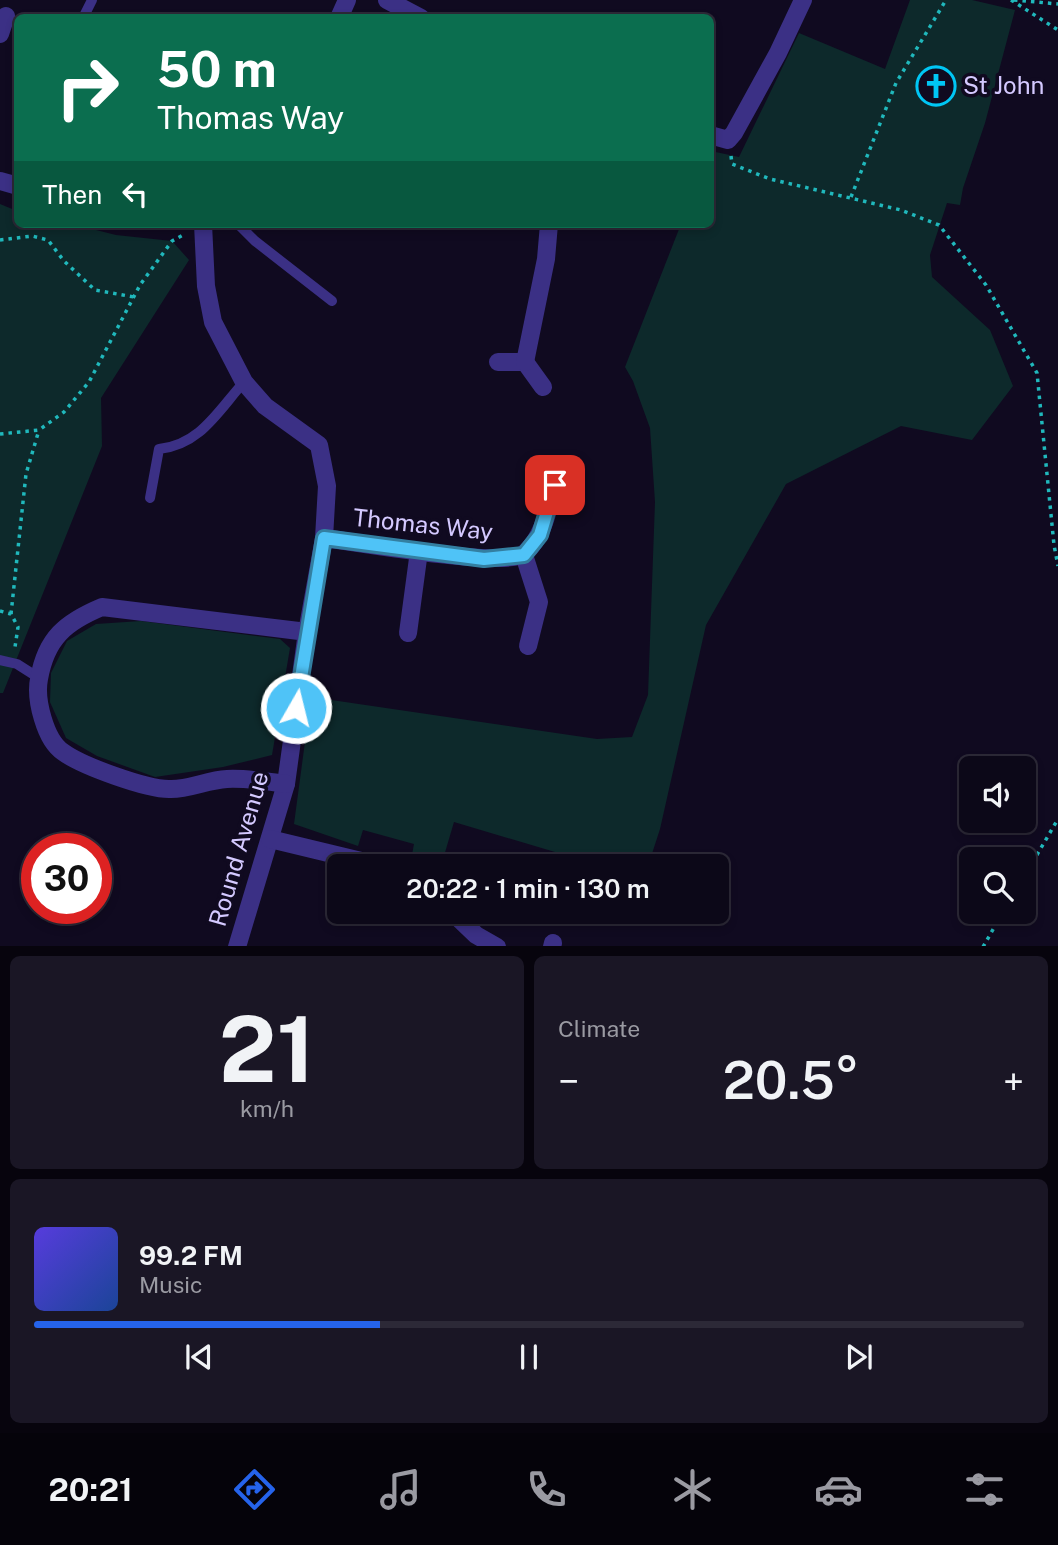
<!DOCTYPE html>
<html lang="en">
<head>
<meta charset="utf-8">
<style>
	:root { --surface:#0c0818; --page:#1a1625; --text:#f1f3f6; --muted:#9a9aa2; --line:#2c2937; --accent:#2563eb }
	body { margin:0; font-family:"Public Sans",sans-serif; background:var(--page); color:var(--text); height:100vh; display:flex; flex-direction:column; font-size:26px; white-space:nowrap }
	* { box-sizing:border-box; margin:0 }
	p { font-size:23px; color:var(--muted) }
	.icon { flex:none; width:38px; height:38px; fill:none; stroke:currentColor; stroke-width:2; stroke-linecap:round; stroke-linejoin:round }
	.map { position:relative; height:946px; overflow:hidden }
	.sheet { display:flex; flex-direction:column; gap:10px; padding:10px; background:#07040d; flex:1 }
	.sheet>* { flex:none }
	.hud { position:absolute; left:14px; top:14px; width:700px; height:214px; border-radius:10px; box-shadow:0 4px 10px #0003,0 0 0 2px var(--line); background:#0b6e4f; color:#fff; overflow:hidden }
	.buttons { position:absolute; left:959px; top:756px; display:grid; gap:14px }
	.buttons a { display:grid; place-items:center; width:77px; height:77px; border-radius:10px; background:var(--surface); box-shadow:0 4px 10px #0003,0 0 0 2px var(--line); font-size:35px }
	.speed { position:absolute; left:21px; top:833px; display:flex; gap:14px; font-size:35px; font-weight:700; text-align:center }
	.speed>* { display:grid; place-content:center; width:91px; height:91px; border-radius:50%; background:var(--surface); box-shadow:0 4px 10px #0003,0 0 0 2px var(--line); line-height:1 }
	.speed .limit { border:10px solid #d22; background:#fff; color:#111 }
	.pin { position:absolute; display:grid; place-items:center; width:60px; height:60px; color:#fff; margin:-30px; border-radius:14px; box-shadow:0 4px 10px #0006 }
	.me { position:absolute; width:77px; margin:-38px; rotate:8deg; stroke-linejoin:round; filter:drop-shadow(0 0 5px #0008) }
	.turn { display:flex; align-items:center; gap:24px; height:147px; padding:0 28px; font-size:32px }
	.turn .icon { width:91px; height:91px; stroke-width:2.5 }
	.turn b { display:block; font-size:49px; line-height:60px }
	.then { display:flex; align-items:center; height:66px; padding:0 28px; background:#0003; gap:14px; font-size:26px }
	.big { font-size:52px; font-weight:600; line-height:1.1 }
	.sheet .tile { flex:1; display:flex; flex-direction:column; justify-content:center; gap:10px; min-width:0; padding:0 24px; border-radius:10px; background:var(--page) }
	.sheet .dial { align-items:center; gap:0 }
	.dial b { font-size:91px; line-height:1 }
	.song { display:flex; align-items:center; gap:21px }
	.cover { width:84px; height:84px; border-radius:10px; background:linear-gradient(135deg,hsl(250 70% 55%),hsl(220 70% 35%)) }
	.played { height:7px; border-radius:4px; background:linear-gradient(90deg,var(--accent) 35%,var(--line) 35%) }
	.keys { display:flex; justify-content:space-around; direction:ltr }
	.heat { display:flex; justify-content:space-between; align-items:center; font-size:38px; direction:ltr }
	.sheet .tiles { flex:1; display:grid; gap:10px; grid-template-columns:1fr 1fr }
	.tile:last-child { grid-column:span 2 }
	.trip { position:absolute; left:327px; top:854px; width:402px; height:70px; border-radius:10px; background:var(--surface); box-shadow:0 4px 10px #0003,0 0 0 2px var(--line); font-weight:600; line-height:70px; text-align:center }
	.dock { display:flex; height:112px; justify-content:space-around; align-items:center; background:#05030a; color:var(--muted) }
	.dock .icon { width:49px; height:49px }
	.dock .selected { color:var(--accent) }
	.dock b { font-size:32px; color:var(--text) }
	.map>svg:first-child { display:block }
	.green { fill:#0d292b }
	.lines { fill:none; stroke-linecap:round; stroke-linejoin:round }
	.path { stroke:#20b8bc; stroke-width:3.5; stroke-dasharray:3.5 5; stroke-linecap:butt }
	.lane { stroke:#3b3085; stroke-width:10 }
	.street { stroke:#3b3085; stroke-width:18 }
	.route-casing { stroke:#337fa1; stroke-width:18 }
	.route { stroke:#4fc3f7; stroke-width:12 }
	.labels { text-anchor:middle; stroke-width:7; stroke-linejoin:round; paint-order:stroke }
	.poi-label { font-size:24px; fill:#d4c9ff; stroke:#100a20; text-anchor:start }
	.street-label { font-size:24px; fill:#d4c9ff; stroke:#100a20 }
</style>
</head>
<body>
<div class="map">
<svg width="1058" height="947" viewBox="0 0 1058 947">
	<rect width="100%" height="100%" fill="#100a20"/>
	<g class="green">
		<polygon points="910,0 972,0 1015,10 985,123 963,188 960,205 947,203 930,255 932,277 990,330 1013,386 972,440 901,426 786,484 706,625 660,829 648,866 602,866 454,822 441,866 421,866 411,860 414,844 363,830 358,846 294,824 311,697 597,739 632,737 648,695 655,502 650,428 633,381 625,367 681,224 710,224 711,151 739,157 799,33 885,69"/>
		<polygon points="0,204 17,211 18,224 72,224 116,235 172,241 189,260 101,398 102,446 3,693 0,693"/>
		<polygon points="141,621 280,639 290,648 272,755 223,767 155,777 97,756 66,738 50,702 51,673 67,641 96,624"/>
	</g>
	<g class="lines">
		<g class="path">
			<polyline points="1011,0 1058,30"/>
			<polyline points="1014,0 1058,4"/>
			<polyline points="731,156 732,164 770,179 901,210 939,225 986,285 1037,373 1054,545 1058,566"/>
			<polyline points="851,197 896,83 946,0"/>
			<polyline points="0,240 32,236 48,240 64,261 95,290 134,297"/>
			<polyline points="0,434 39,430 64,412 89,382 140,285 172,241 185,234"/>
			<polyline points="0,611 11,614 18,627 15,647"/>
			<polyline points="11,614 26,474 39,430"/>
			<polyline points="1024,877 1058,819"/>
			<polyline points="983,947 1003,912"/>
		</g>
		<g class="lane">
			<polyline points="83,18 92,0"/>
			<polyline points="238,224 255,241 332,301"/>
			<path d="M150,498l9,-49c41,-4 59,-38 85,-67"/>
			<polyline points="0,660 17,664 39,678"/>
		</g>
		<g class="street">
			<polyline points="387,0 421,18"/>
			<polyline points="339,18 347,0"/>
			<polyline points="0,34 6,16"/>
			<polyline points="710,135 728,140 734,133 778,53 803,0"/>
			<polyline points="0,181 18,186"/>
			<polyline points="203,224 206,286 213,322 244,382 265,406 319,445 327,486 324,538 307,632 286,784 237,947"/>
			<polyline points="498,362 525,362 543,387"/>
			<polyline points="525,362 546,259 549,224"/>
			<path d="M324,538c31,4 183,31 201,15 19,-17 23,-44 30,-68"/>
			<polyline points="524,555 539,602 528,646"/>
			<polyline points="408,633 419,551"/>
			<path d="M286,784c-20,-3 -40,-6 -59,-5 -20,1 -39,11 -58,10 -23,0 -87,-23 -106,-37 -18,-12 -28,-53 -24,-73 7,-41 27,-57 63,-72l205,25"/>
			<polyline points="270,839 382,866"/>
			<polyline points="452,912 476,935 497,947"/>
			<polyline points="552,947 553,943"/>
		</g>
	</g>
	<g class="lines">
		<g class="route-casing">
			<polyline id="route" points="296,708 324,538 484,559 524,555 540,535 555,485"/>
		</g>
		<use href="#route" class="route"/>
	</g>
	<defs>
		<g id="church-ring" transform="scale(2.0125)"><circle r="9.5" fill="#100a20" stroke="#00c6f4" stroke-width="1.5"/><path d="M-1.2-6h2.4v3.5h3.3v2.4h-3.3V6h-2.4V-.1h-3.3v-2.4h3.3Z" fill="#00c6f4"/></g>
	</defs>
	<g fill-rule="evenodd">
		<use href="#church-ring" x="936" y="86"/>
	</g>
	<g class="labels">
		<g class="poi-label">
			<text x="963" y="94">St John</text>
		</g>
		<g class="street-label">
			<text transform="translate(423 525) rotate(6)" y="8">Thomas Way</text>
			<text transform="translate(239 849) rotate(-74)" y="8">Round Avenue</text>
		</g>
	</g>
</svg>
<div class="buttons">
<a><svg class="icon" aria-label="sound" viewBox="0 0 24 24"><path d="M4 9h4l5-4v14l-5-4H4zM17 9q2 3 0 6"/></svg></a>
<a><svg class="icon" aria-label="search" viewBox="0 0 24 24"><circle cx="10" cy="10" r="6"/><path d="M15 15l6 6"/></svg></a>
</div>
<div class="speed"><div class="limit">30</div></div>
<div class="pin" style="left:555px;top:485px;background:#d93025"><svg class="icon" aria-label="arrive" viewBox="0 0 24 24"><path d="M6 21V4h12l-3 4 3 4H6"/></svg></div>
<svg class="me" style="left:296px;top:708px" viewBox="-20 -20 40 40"><circle r="17" fill="#4fc3f7" stroke="#fff" stroke-width="3"/><path d="M0-11L8 9 0 5-8 9z" fill="#fff"/></svg>
<div class="trip">20:22 · 1 min · 130 m</div>
<div class="hud">
<div class="turn"><svg class="icon" aria-label="right" viewBox="0 0 24 24"><path d="M7 20v-9h11M14 6l5 5-5 5"/></svg><div><b>50 m</b>Thomas Way</div></div>
<div class="then">Then<svg class="icon" aria-label="left" viewBox="0 0 24 24"><path d="M17 20v-9H6M10 6l-5 5 5 5"/></svg></div>
</div>
</div>
<section class="sheet">
<div class="tiles">
<div class="tile dial"><b>21</b><p>km/h</p></div>
<div class="tile"><p>Climate</p>
<div class="heat"><a>−</a><b class="big">20.5°</b><a>+</a></div>
</div>
<div class="tile">
<div class="song"><i class="cover"></i><div><b>99.2 FM</b><p>Music</p></div></div>
<div class="played"></div>
<div class="keys"><svg class="icon" aria-label="previous" viewBox="0 0 24 24"><path d="M18 5L8 12l10 7zM5 5v14"/></svg><svg class="icon" aria-label="pause" viewBox="0 0 24 24"><path d="M8 5v14M16 5v14"/></svg><svg class="icon" aria-label="next" viewBox="0 0 24 24"><path d="M6 5l10 7-10 7zM19 5v14"/></svg></div>
</div>
</div>
</section>
<nav class="dock">
<b>20:21</b>
<svg class="icon selected" aria-label="directions" viewBox="0 0 24 24"><path d="M12 3l9 9-9 9-9-9zM9 14v-3h6M13 9l2 2-2 2"/></svg>
<svg class="icon" aria-label="music" viewBox="0 0 24 24"><path d="M9 18V5l10-2v13"/><circle cx="6" cy="18" r="3"/><circle cx="16" cy="16" r="3"/></svg>
<svg class="icon" aria-label="phone" viewBox="0 0 24 24"><path d="M5 4h4l2 5-3 2q2 4 5 5l2-3 5 2v4C11 20 4 13 5 4z"/></svg>
<svg class="icon" aria-label="climate" viewBox="0 0 24 24"><path d="M12 3v18M4 7l16 10M4 17L20 7"/></svg>
<svg class="icon" aria-label="car" viewBox="0 0 24 24"><path d="M5 17H2v-5l4-1 3-4h7l3 4 3 1v5h-3M9 17h6M6 11h13"/><circle cx="7" cy="17" r="2"/><circle cx="17" cy="17" r="2"/></svg>
<svg class="icon" aria-label="filters" viewBox="0 0 24 24"><path d="M4 7h16M4 17h16"/><circle cx="9" cy="7" r="2"/><circle cx="15" cy="17" r="2"/></svg>
</nav>
</body>
</html>
